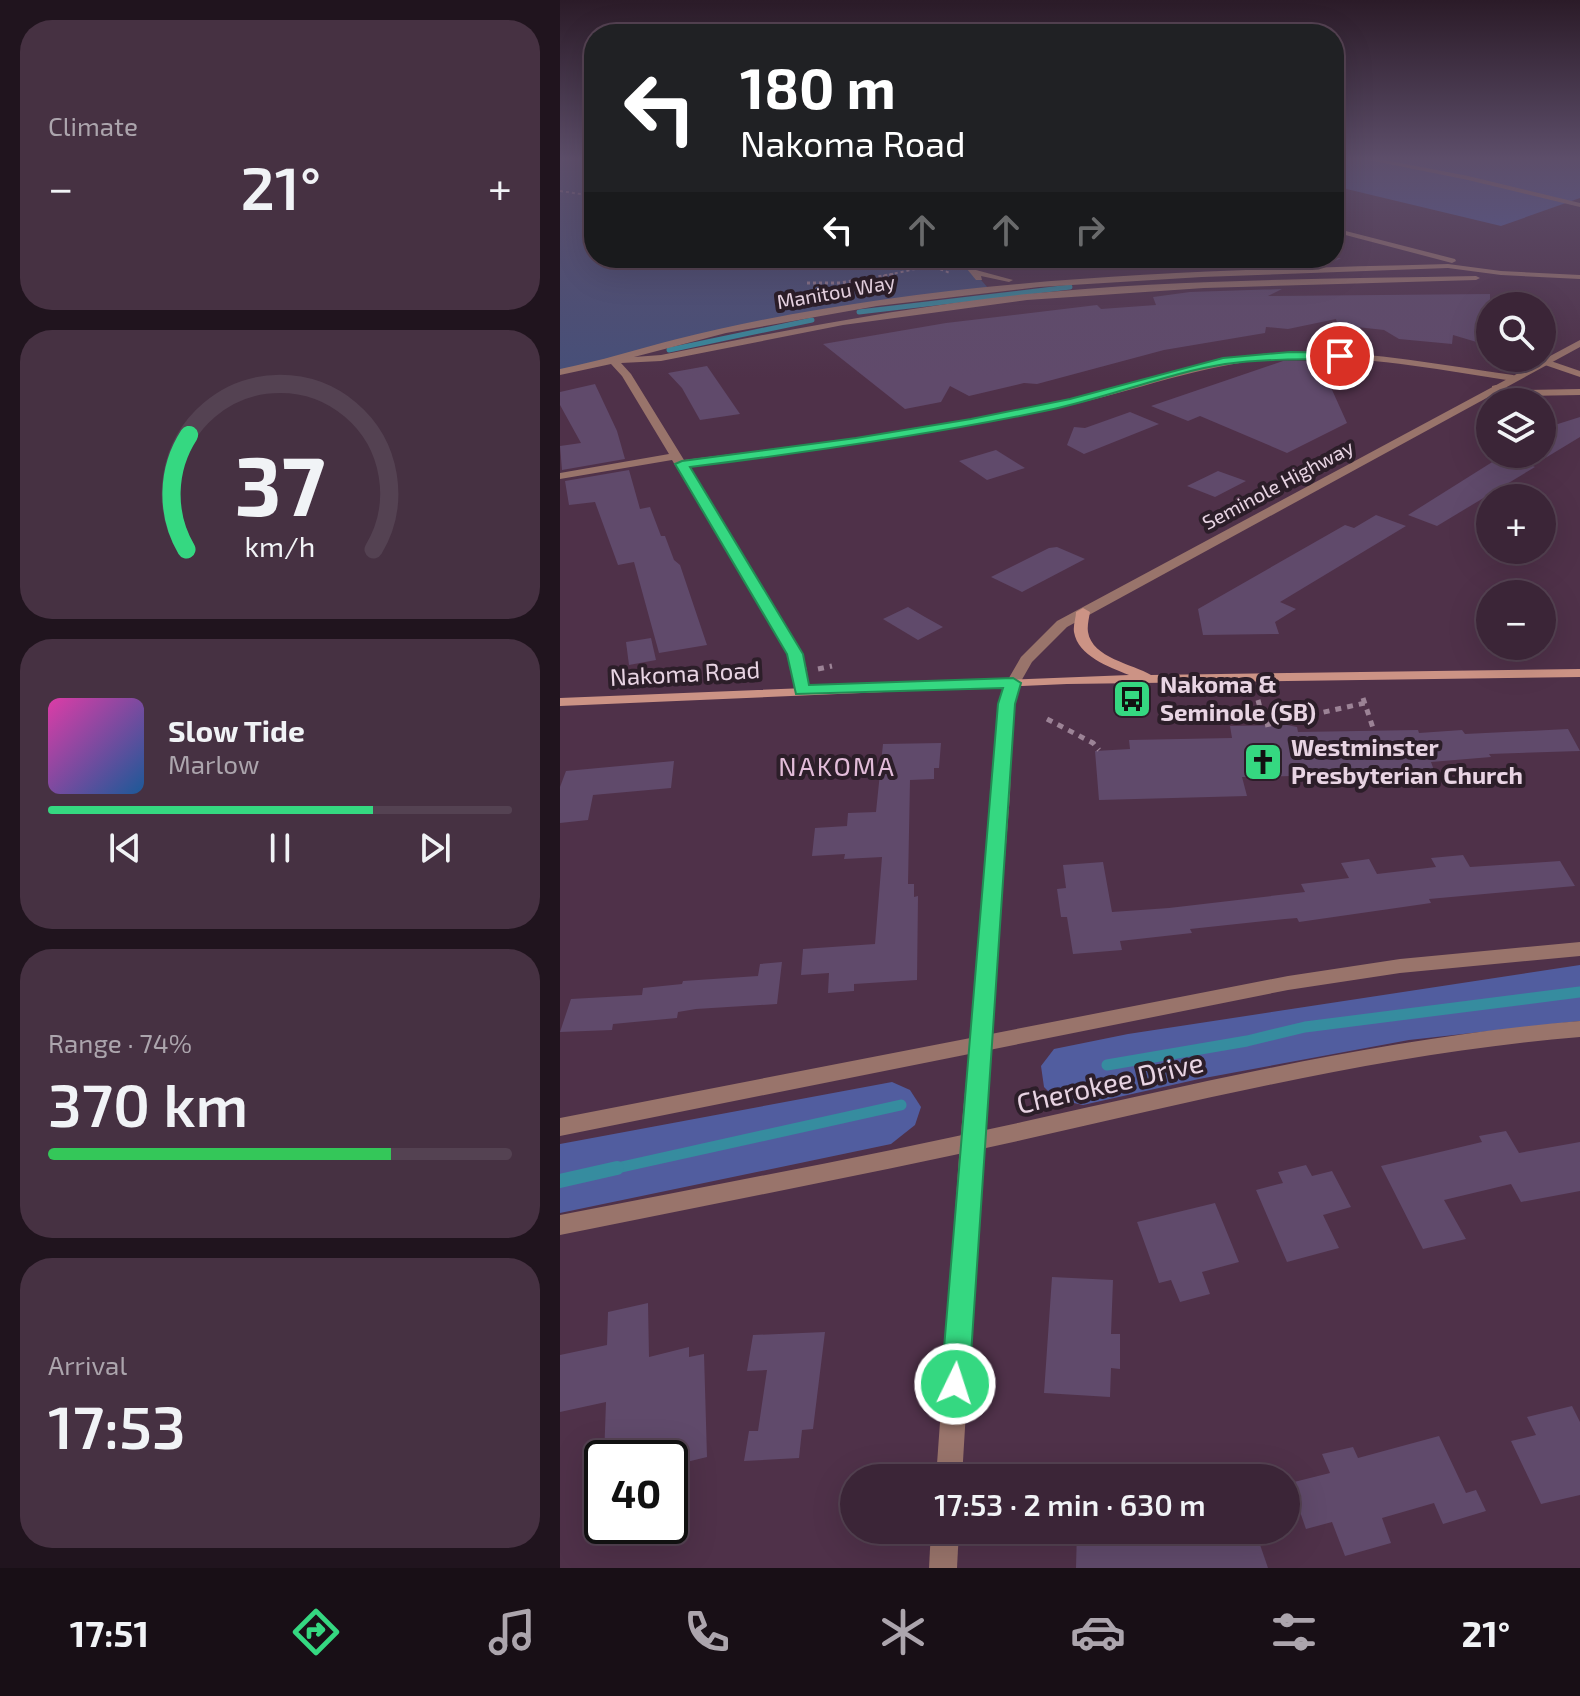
<!DOCTYPE html>
<html lang="en">
<head>
<meta charset="utf-8">
<style>
	:root { --surface:#3b2537; --page:#463142; --text:#f1f3f6; --muted:#aca5ad; --line:#544252; --accent:#35d881 }
	body { margin:0; font-family:"Exo 2",sans-serif; background:var(--page); color:var(--text); height:100vh; display:flex; flex-direction:column; font-size:30px; white-space:nowrap }
	* { box-sizing:border-box; margin:0 }
	p { font-size:26px; color:var(--muted) }
	.icon { flex:none; width:44px; height:44px; fill:none; stroke:currentColor; stroke-width:2; stroke-linecap:round; stroke-linejoin:round }
	.map { position:relative; flex:1; overflow:hidden }
	.panel { display:flex; flex-direction:column; gap:20px; padding:20px; background:#20141e; width:560px }
	.panel>* { flex:none }
	.top-card { position:absolute; left:24px; top:24px; width:760px; height:244px; border-radius:32px; box-shadow:0 8px 32px #0002,0 0 0 2px var(--line); background:#202124; color:#fff; overflow:hidden }
	.fabs { position:absolute; left:916px; top:292px; display:grid; gap:16px }
	.fabs a { display:grid; place-items:center; width:80px; height:80px; border-radius:50%; background:var(--surface); box-shadow:0 8px 32px #0002,0 0 0 2px var(--line); font-size:40px }
	.speed { position:absolute; left:24px; top:1440px; display:flex; gap:16px; font-size:40px; font-weight:700; text-align:center }
	.speed>* { display:grid; place-content:center; width:104px; height:104px; border-radius:50%; background:var(--surface); box-shadow:0 8px 32px #0002,0 0 0 2px var(--line); line-height:1 }
	.speed .limit { border:4px solid #111; border-radius:12px; background:#fff; color:#111 }
	.pin { position:absolute; display:grid; place-items:center; width:68px; height:68px; color:#fff; margin:-34px; border:4px solid #fff; border-radius:50%; box-shadow:0 2px 8px #0007 }
	.me { position:absolute; width:88px; margin:-44px; rotate:4deg; stroke-linejoin:round; filter:drop-shadow(0 0 6px #0008) }
	.turn { display:flex; align-items:center; gap:28px; height:168px; padding:0 24px; font-size:36px }
	.turn .icon { width:104px; height:104px; stroke-width:2.5 }
	.turn b { display:block; font-size:56px; line-height:68px }
	.lanes { display:flex; align-items:center; height:76px; padding:0 24px; background:#0003; justify-content:center; gap:40px; direction:ltr }
	.lanes .off { opacity:.35 }
	.big { font-size:60px; font-weight:600; line-height:1.1 }
	.panel .widget { flex:1; display:flex; flex-direction:column; justify-content:center; gap:12px; min-width:0; padding:0 28px; border-radius:32px; background:var(--page) }
	.panel .dial { align-items:center; gap:0 }
	.dial svg { height:208px; overflow:visible; fill:none; stroke:var(--line); stroke-width:7; stroke-linecap:round; text-anchor:middle }
	.dial text { fill:var(--text); stroke:none }
	.song { display:flex; align-items:center; gap:24px }
	.cover { width:96px; height:96px; border-radius:12px; background:linear-gradient(135deg,hsl(320 70% 55%),hsl(210 70% 35%)) }
	.played { height:8px; border-radius:4px; background:linear-gradient(90deg,var(--accent) 70%,var(--line) 70%) }
	.keys { display:flex; justify-content:space-around; direction:ltr }
	.heat { display:flex; justify-content:space-between; align-items:center; font-size:44px; direction:ltr }
	.charge { height:12px; border-radius:6px; background:linear-gradient(90deg,#34c759 74%,var(--line) 0) }
	.trip { position:absolute; left:280px; top:1464px; width:460px; height:80px; border-radius:40px; background:var(--surface); box-shadow:0 8px 32px #0002,0 0 0 2px var(--line); font-weight:600; line-height:80px; text-align:center }
	.menu { display:flex; height:128px; justify-content:space-around; align-items:center; background:#180f16; color:var(--muted) }
	.menu .icon { width:56px; height:56px }
	.menu .selected { color:var(--accent) }
	.menu b { font-size:36px; color:var(--text) }
	main { display:flex; flex:1; min-height:0 }
	.map>svg:first-child { display:block }
	.green { fill:#464f79 }
	.forest { fill:#515d9f }
	.lines { fill:none; stroke-linecap:round; stroke-linejoin:round }
	.stream-far2 { stroke:#368c9f; stroke-width:5 }
	.stream-far1 { stroke:#368c9f; stroke-width:11 }
	.stream { stroke:#368c9f; stroke-width:14 }
	.building { fill:#604a6b }
	.path-far2 { stroke:#9c8396; stroke-width:2; stroke-dasharray:3 3; stroke-linecap:butt }
	.path-far1 { stroke:#9c8396; stroke-width:3; stroke-dasharray:3 3; stroke-linecap:butt }
	.path { stroke:#9c8396; stroke-width:5; stroke-dasharray:6 6; stroke-linecap:butt }
	.minor { fill:#99746b; fill-rule:evenodd }
	.tertiary { fill:#99746b; fill-rule:evenodd }
	.secondary { fill:#cc9385; fill-rule:evenodd }
	.route { fill:#35d881; stroke:#228c54; stroke-width:2 }
	.labels { text-anchor:middle; stroke-width:8; stroke-linejoin:round; paint-order:stroke }
	.far-street-label { font-size:20px; fill:#e8d4e3; stroke:#2c1e29 }
	.street-label { font-size:24px; fill:#e8d4e3; stroke:#2c1e29 }
	.poi-label { font-size:24px; font-weight:bold; fill:#e8d4e3; stroke:#2c1e29; text-anchor:start }
	.neighbourhood-label { font-size:26px; letter-spacing:2px; fill:#e2bcd9; stroke:#2c1e29 }
	.near-street-label { font-size:28px; fill:#e8d4e3; stroke:#2c1e29 }
</style>
</head>
<body>
<main>
<section class="panel">
<div class="widget"><p>Climate</p>
<div class="heat"><a>−</a><b class="big">21°</b><a>+</a></div>
</div>
<div class="widget dial"><svg viewBox="0 0 100 80">
<path d="M14 69A42 42 0 1 1 86 69"/>
<path d="M14 69A42 42 0 0 1 15 25" stroke="#35d881"/>
<text x="50" y="56" font-size="32" font-weight="700">37</text>
<text x="50" y="72" font-size="11">km/h</text>
</svg></div>
<div class="widget">
<div class="song"><i class="cover"></i><div><b>Slow Tide</b><p>Marlow</p></div></div>
<div class="played"></div>
<div class="keys"><svg class="icon" aria-label="previous" viewBox="0 0 24 24"><path d="M18 5L8 12l10 7zM5 5v14"/></svg><svg class="icon" aria-label="pause" viewBox="0 0 24 24"><path d="M8 5v14M16 5v14"/></svg><svg class="icon" aria-label="next" viewBox="0 0 24 24"><path d="M6 5l10 7-10 7zM19 5v14"/></svg></div>
</div>
<div class="widget"><p>Range · 74%</p><b class="big">370 km</b><div class="charge"></div></div>
<div class="widget"><p>Arrival</p><b class="big">17:53</b></div>
</section>
<div class="map">
<svg width="1020" height="1568" viewBox="0 0 1020 1568">
	<rect width="100%" height="100%" fill="#4f3149"/>
	<polygon class="green" points="0,158 34,158 34,258 402,258 428,288 177,328 0,372"/>
	<g class="forest">
		<polygon points="774,158 1020,158 1020,198 941,226 774,186"/>
		<polygon points="1020,965 1020,1021 849,1040 639,1079 523,1105 496,1099 484,1087 481,1066 494,1049 568,1034"/>
		<polygon points="332,1082 350,1090 361,1107 355,1125 331,1144 0,1213 0,1144"/>
	</g>
	<g class="lines">
		<g class="stream-far2">
			<polyline points="299,312 510,287"/>
			<polyline points="109,350 252,320"/>
		</g>
		<g class="stream-far1">
			<polyline points="547,1065 687,1041 745,1027 1020,992"/>
			<polyline points="48,1170 341,1105"/>
		</g>
		<polyline class="stream" points="0,1181 57,1168"/>
	</g>
	<g class="building">
		<polygon points="626,258 781,258 769,264 627,270"/>
		<polygon points="722,289 708,296 930,294 930,346 893,335 892,344 839,339 824,330 797,327 779,330 776,319 728,329 706,327 705,333 604,350 477,384 464,383 409,396 390,386 381,402 345,409 263,344 386,323 537,305 541,309 596,305 593,297 630,292"/>
		<polygon points="723,361 759,361 787,423 727,453 640,416 628,421 591,406"/>
		<polygon points="147,366 180,414 140,420 122,388 108,373"/>
		<polygon points="35,384 57,431 65,459 2,470 0,446 21,443 0,405 0,392"/>
		<polygon points="570,412 599,424 524,454 507,445 514,427 525,428"/>
		<polygon points="1020,417 1020,437 982,460 982,429"/>
		<polygon points="436,450 465,468 427,480 399,461"/>
		<polygon points="945,454 975,467 877,526 848,515"/>
		<polygon points="69,470 80,509 90,507 101,536 105,536 114,560 120,565 147,645 99,653 74,562 58,565 35,502 9,505 5,481"/>
		<polygon points="658,471 686,481 655,497 627,486"/>
		<polygon points="816,515 846,526 720,602 736,609 715,622 719,634 643,635 638,609 785,525 794,528"/>
		<polygon points="497,547 525,559 462,592 431,577 489,548"/>
		<polygon points="348,607 365,617 383,627 358,640 323,619"/>
		<polygon points="91,638 96,660 69,665 66,642"/>
		<polygon points="727,725 737,727 738,732 858,730 859,733 902,730 905,734 1008,729 1020,751 929,754 931,757 871,762 875,773 682,777 687,796 539,800 535,751 570,749 569,740 672,738 670,726"/>
		<polygon points="381,743 379,768 374,768 374,779 350,780 348,884 354,884 354,897 358,896 357,980 294,984 294,991 268,993 269,973 241,975 243,949 315,944 322,857 284,859 285,854 252,856 255,828 287,826 288,813 316,812 323,744"/>
		<polygon points="114,761 111,788 33,795 28,820 0,823 0,787 6,771"/>
		<polygon points="903,855 910,867 1000,861 1015,886 869,899 871,903 739,922 737,918 725,919 630,929 632,933 560,941 562,950 513,954 507,917 501,917 497,889 506,888 503,865 543,862 552,912 609,908 745,892 741,884 789,878 781,863 809,859 817,874 876,867 871,858"/>
		<polygon points="222,962 217,1004 136,1009 118,1012 117,1018 53,1024 52,1030 0,1032 11,999 82,995 83,988 122,984 123,981 198,976 200,964"/>
		<polygon points="946,1131 959,1153 1020,1142 1020,1191 961,1202 951,1184 884,1200 906,1239 863,1249 821,1166 922,1142 919,1136"/>
		<polygon points="746,1165 752,1176 772,1171 791,1207 763,1215 779,1248 727,1262 696,1190 723,1183 718,1172"/>
		<polygon points="655,1203 679,1262 642,1272 650,1294 620,1302 611,1280 599,1283 577,1222"/>
		<polygon points="492,1277 553,1280 551,1334 560,1334 560,1369 551,1368 550,1397 484,1393"/>
		<polygon points="88,1303 89,1357 129,1347 129,1357 144,1354 147,1457 110,1466 110,1458 44,1458 46,1402 0,1412 0,1355 47,1345 48,1312"/>
		<polygon points="265,1332 253,1429 242,1430 239,1458 184,1461 189,1431 198,1431 207,1370 187,1371 193,1335"/>
		<polygon points="1012,1406 1020,1422 1020,1495 981,1504 951,1441 976,1435 967,1417"/>
		<polygon points="879,1436 906,1493 916,1490 926,1511 883,1524 874,1503 822,1518 831,1543 785,1556 772,1522 746,1529 730,1483 770,1473 762,1454 793,1447 798,1458"/>
		<polygon points="517,1530 695,1530 708,1568 516,1568"/>
	</g>
	<g class="lines">
		<g class="path-far2">
			<polyline points="0,191 34,196"/>
			<polyline points="369,265 390,273"/>
			<polyline points="323,276 369,266 367,258"/>
		</g>
		<polyline class="path-far1" points="247,283 280,283 335,274"/>
		<g class="path">
			<polyline points="258,669 272,666"/>
			<polyline points="803,698 814,731"/>
			<polyline points="698,700 704,723"/>
			<polyline points="487,719 533,743 539,750"/>
			<polyline points="705,725 805,703"/>
		</g>
		<g class="minor">
			<polygon points="799,158 814,158 908,176 1020,203 1020,207 908,180"/>
			<polygon points="774,228 895,259 896,261 892,263 774,232"/>
			<polygon points="398,258 406,258 416,270 453,280 449,282 421,276 422,280 416,280"/>
			<path d="M888,264l53,7 79,4v4l-79,-4 -53,-7 -246,9 -163,10 -162,19 -151,27 -92,24 27,-2c121,-24 243,-48 366,-61 149,-15 299,-15 449,-18l4,2 -4,2 -272,8 -177,12 -184,25 -182,36 -40,2 10,11 53,86c128,-16 256,-31 382,-60 75,-17 147,-46 225,-48 74,-2 148,13 222,23l5,3 -5,3c-74,-11 -148,-26 -223,-23 -79,2 -149,32 -225,48 -125,27 -251,45 -378,61l115,187 5,16 1,20 -7,4 -7,-4 -1,-20 -5,-16 -116,-194 -112,19v-6l109,-19 -47,-78 -11,-12 -51,11v-6c40,-8 78,-20 117,-30 66,-17 135,-29 203,-39 188,-27 378,-31 568,-36z"/>
			<polygon points="985,359 1020,371 1020,377 982,364 980,362"/>
			<polygon points="936,385 965,390 1020,389 1020,395 965,396 932,390 932,386"/>
			<polygon points="1020,942 1020,956 840,973 728,990 0,1136 0,1118 728,976 840,959"/>
			<path d="M1020,1021v16c-190,16 -373,61 -558,103 -154,34 -308,64 -462,95v-20c154,-30 308,-59 462,-93 185,-41 368,-85 558,-101z"/>
		</g>
		<g class="tertiary">
			<polygon points="1020,340 1020,347 507,627 472,662 460,683 453,704 450,795 422,1143 402,1478 376,1478 400,1143 434,795 439,704 446,683 461,657 497,621"/>
			<polygon points="371,1530 399,1530 397,1568 369,1568"/>
		</g>
		<path class="secondary" d="M523,608l7,4c-1,6 -3,14 -2,20 4,26 45,32 63,43l429,-6v8l-513,7 -507,22v-8l569,-23c-20,-8 -51,-19 -55,-43 -1,-7 2,-14 2,-20z"/>
	</g>
	<linearGradient id="sky" x2="0" y2="1"><stop stop-color="#2b1b28"/><stop offset="0.42" stop-color="#5d4e6a"/><stop offset="1" stop-color="#5d4e6a" stop-opacity="0"/></linearGradient>
	<rect width="1020" height="378" fill="url(#sky)"/>
	<path class="route" d="M730,352l50,1 6,3 -6,3c-38,0 -77,0 -115,5 -57,9 -118,34 -176,46 -119,25 -239,42 -359,57l113,187 6,31 204,-7 8,5 -6,21 -46,680 -4,10 -10,5 -10,-5 -4,-10 57,-680 5,-16 -207,6 -9,-40 -112,-190 7,-3 174,-23 115,-19 99,-20 153,-41z"/>
	<defs>
		<g id="bus-square" transform="scale(2)"><rect x="-9" y="-9" width="18" height="18" rx="4" fill="#35d881" stroke="#2c1e29"/><path d="M-5-6H5V4H4V6H2V4H-2V6H-4V4H-5ZM-3.5-4V0h7V-4ZM-3.5 1.2v1.5H-2V1.2ZM2 1.2v1.5H3.5V1.2Z" fill="#111"/></g>
		<g id="church-square" transform="scale(2)"><rect x="-9" y="-9" width="18" height="18" rx="4" fill="#35d881" stroke="#2c1e29"/><path d="M-1.2-6h2.4v3.5h3.3v2.4h-3.3V6h-2.4V-.1h-3.3v-2.4h3.3Z" fill="#111"/></g>
	</defs>
	<g fill-rule="evenodd">
		<use href="#bus-square" x="572" y="699"/>
		<use href="#church-square" x="703" y="762"/>
	</g>
	<g class="labels">
		<g class="far-street-label">
			<text transform="translate(276 292) rotate(-10)" y="7">Manitou Way</text>
			<text transform="translate(718 485) rotate(-28)" y="7">Seminole Highway</text>
		</g>
		<g class="street-label">
			<text transform="translate(125 674) rotate(-3)" y="8">Nakoma Road</text>
		</g>
		<g class="poi-label">
			<text x="600" y="693">Nakoma &amp;<tspan x="600" dy="28">Seminole (SB)</tspan></text>
			<text x="731" y="756">Westminster<tspan x="731" dy="28">Presbyterian Church</tspan></text>
		</g>
		<g class="neighbourhood-label">
			<text x="277" y="776">NAKOMA</text>
		</g>
		<g class="near-street-label">
			<text transform="translate(550 1083) rotate(-13)" y="10">Cherokee Drive</text>
		</g>
	</g>
</svg>
<div class="fabs">
<a><svg class="icon" aria-label="search" viewBox="0 0 24 24"><circle cx="10" cy="10" r="6"/><path d="M15 15l6 6"/></svg></a>
<a><svg class="icon" aria-label="layers" viewBox="0 0 24 24"><path d="M12 4l9 5-9 5-9-5zM3 14l9 5 9-5"/></svg></a>
<a>+</a>
<a>−</a>
</div>
<div class="speed"><div class="limit">40</div></div>
<div class="pin" style="left:780px;top:356px;background:#d93025"><svg class="icon" aria-label="arrive" viewBox="0 0 24 24"><path d="M6 21V4h12l-3 4 3 4H6"/></svg></div>
<svg class="me" style="left:395px;top:1384px" viewBox="-20 -20 40 40"><circle r="17" fill="#35d881" stroke="#fff" stroke-width="3"/><path d="M0-11L8 9 0 5-8 9z" fill="#fff"/></svg>
<div class="trip">17:53 · 2 min · 630 m</div>
<div class="top-card">
<div class="turn"><svg class="icon" aria-label="left" viewBox="0 0 24 24"><path d="M17 20v-9H6M10 6l-5 5 5 5"/></svg><div><b>180 m</b>Nakoma Road</div></div>
<div class="lanes"><svg class="icon" aria-label="left" viewBox="0 0 24 24"><path d="M17 20v-9H6M10 6l-5 5 5 5"/></svg><svg class="icon off" aria-label="ahead" viewBox="0 0 24 24"><path d="M12 20V5M6 11l6-6 6 6"/></svg><svg class="icon off" aria-label="ahead" viewBox="0 0 24 24"><path d="M12 20V5M6 11l6-6 6 6"/></svg><svg class="icon off" aria-label="right" viewBox="0 0 24 24"><path d="M7 20v-9h11M14 6l5 5-5 5"/></svg></div>
</div>
</div>
</main>
<nav class="menu">
<b>17:51</b>
<svg class="icon selected" aria-label="directions" viewBox="0 0 24 24"><path d="M12 3l9 9-9 9-9-9zM9 14v-3h6M13 9l2 2-2 2"/></svg>
<svg class="icon" aria-label="music" viewBox="0 0 24 24"><path d="M9 18V5l10-2v13"/><circle cx="6" cy="18" r="3"/><circle cx="16" cy="16" r="3"/></svg>
<svg class="icon" aria-label="phone" viewBox="0 0 24 24"><path d="M5 4h4l2 5-3 2q2 4 5 5l2-3 5 2v4C11 20 4 13 5 4z"/></svg>
<svg class="icon" aria-label="climate" viewBox="0 0 24 24"><path d="M12 3v18M4 7l16 10M4 17L20 7"/></svg>
<svg class="icon" aria-label="car" viewBox="0 0 24 24"><path d="M5 17H2v-5l4-1 3-4h7l3 4 3 1v5h-3M9 17h6M6 11h13"/><circle cx="7" cy="17" r="2"/><circle cx="17" cy="17" r="2"/></svg>
<svg class="icon" aria-label="filters" viewBox="0 0 24 24"><path d="M4 7h16M4 17h16"/><circle cx="9" cy="7" r="2"/><circle cx="15" cy="17" r="2"/></svg>
<b>21°</b>
</nav>
</body>
</html>
